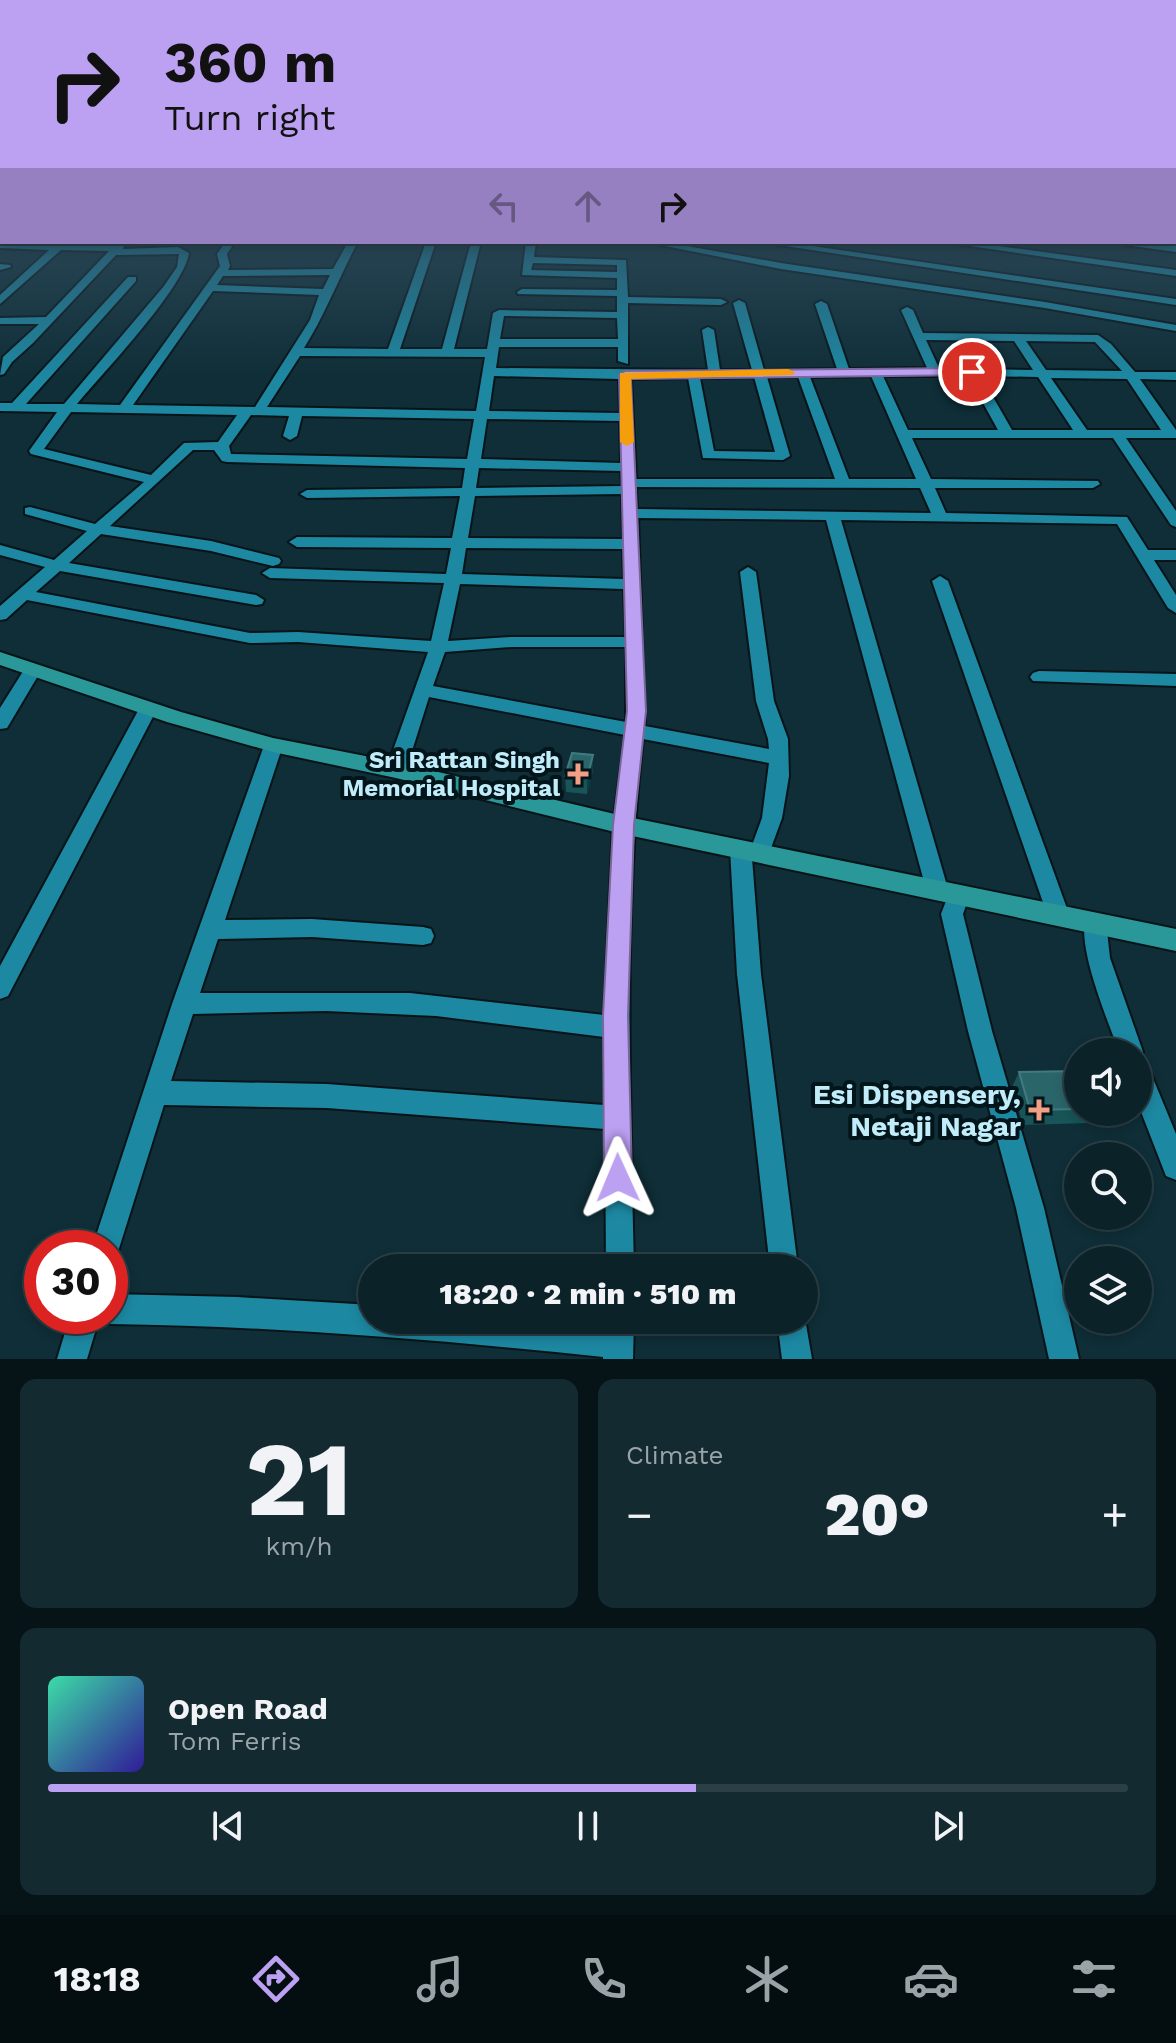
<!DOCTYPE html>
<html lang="en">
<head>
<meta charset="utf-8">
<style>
	:root { --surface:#0b2229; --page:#142a31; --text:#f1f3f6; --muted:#9aa4a8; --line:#2b3f46; --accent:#bca0f2 }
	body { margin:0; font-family:"Work Sans",sans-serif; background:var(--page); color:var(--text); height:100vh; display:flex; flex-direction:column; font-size:30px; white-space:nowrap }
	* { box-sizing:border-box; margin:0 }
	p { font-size:26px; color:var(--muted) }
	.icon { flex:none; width:44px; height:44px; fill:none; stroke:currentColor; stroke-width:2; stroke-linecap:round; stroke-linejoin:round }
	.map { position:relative; height:1359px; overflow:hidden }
	.details { display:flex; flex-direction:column; gap:20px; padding:20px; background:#061317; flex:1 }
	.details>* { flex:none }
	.top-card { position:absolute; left:0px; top:0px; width:1176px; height:244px; box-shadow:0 4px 12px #0003,0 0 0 2px var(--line); background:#bca0f2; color:#111; overflow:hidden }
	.controls { position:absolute; left:1064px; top:1038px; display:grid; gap:16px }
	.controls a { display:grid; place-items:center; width:88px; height:88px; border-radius:50%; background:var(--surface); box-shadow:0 4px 12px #0003,0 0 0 2px var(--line); font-size:40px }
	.speed { position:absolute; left:24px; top:1230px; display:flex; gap:16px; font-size:40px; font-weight:700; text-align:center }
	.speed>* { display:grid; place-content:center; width:104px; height:104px; border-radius:50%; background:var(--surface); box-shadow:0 4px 12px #0003,0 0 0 2px var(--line); line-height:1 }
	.speed .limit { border:12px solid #d22; background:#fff; color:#111 }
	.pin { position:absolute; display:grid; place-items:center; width:68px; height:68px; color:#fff; margin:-34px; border:4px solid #fff; border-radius:50%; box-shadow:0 2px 8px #0007 }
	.me { position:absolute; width:88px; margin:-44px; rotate:359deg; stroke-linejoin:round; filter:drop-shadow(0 0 6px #0008) }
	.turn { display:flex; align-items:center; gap:28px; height:168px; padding:0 32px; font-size:36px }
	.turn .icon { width:104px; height:104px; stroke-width:2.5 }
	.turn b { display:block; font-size:56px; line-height:68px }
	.lanes { display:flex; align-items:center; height:76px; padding:0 32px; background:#0003; justify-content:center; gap:40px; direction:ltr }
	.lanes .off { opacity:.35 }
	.big { font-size:60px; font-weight:800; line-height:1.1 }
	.details .tile { flex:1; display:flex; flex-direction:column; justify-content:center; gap:12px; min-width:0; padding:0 28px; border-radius:16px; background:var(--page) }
	.details .dial { align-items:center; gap:0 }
	.dial b { font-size:104px; line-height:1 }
	.song { display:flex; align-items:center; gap:24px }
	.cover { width:96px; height:96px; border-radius:12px; background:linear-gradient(135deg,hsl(160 70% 55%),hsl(250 70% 35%)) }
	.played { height:8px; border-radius:4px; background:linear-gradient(90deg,var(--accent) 60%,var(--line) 60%) }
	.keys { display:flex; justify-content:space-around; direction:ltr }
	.heat { display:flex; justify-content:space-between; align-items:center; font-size:44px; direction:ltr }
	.details .tiles { flex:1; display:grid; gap:20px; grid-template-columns:1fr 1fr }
	.tile:last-child { grid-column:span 2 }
	.trip { position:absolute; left:358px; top:1254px; width:460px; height:80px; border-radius:40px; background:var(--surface); box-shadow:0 4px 12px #0003,0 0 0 2px var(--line); font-weight:800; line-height:80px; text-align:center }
	.menu { display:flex; height:128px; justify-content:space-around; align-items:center; background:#040e10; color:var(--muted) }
	.menu .icon { width:56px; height:56px }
	.menu .current { color:var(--accent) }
	.menu b { font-size:36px; color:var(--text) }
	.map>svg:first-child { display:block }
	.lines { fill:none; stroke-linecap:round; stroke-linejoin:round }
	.minor-casing { stroke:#081418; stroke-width:4 }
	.secondary-casing { stroke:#081418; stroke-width:4 }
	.minor { fill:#1d88a2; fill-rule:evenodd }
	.secondary { fill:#2a9899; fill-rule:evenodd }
	.wall { fill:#185458 }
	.shaded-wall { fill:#0d3e44 }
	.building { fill:#2a656a; stroke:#427a80; stroke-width:2 }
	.route { fill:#bca0f2; stroke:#7a689d; stroke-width:2 }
	.slow { fill:#f59e0b }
	.poi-dot { fill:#f39f84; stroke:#02151b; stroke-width:3 }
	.labels { text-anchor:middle; stroke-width:8; stroke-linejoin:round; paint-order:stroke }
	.poi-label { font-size:24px; font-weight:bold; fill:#c1edfa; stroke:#02151b; text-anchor:end }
	.near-poi-label { font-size:28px; font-weight:bold; fill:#c1edfa; stroke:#02151b; text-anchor:end }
</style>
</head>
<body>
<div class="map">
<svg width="1176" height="1359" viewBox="0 0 1176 1359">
	<rect width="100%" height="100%" fill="#0f2e37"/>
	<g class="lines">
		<g class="minor-casing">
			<g id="minor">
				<polygon points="1174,189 1176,189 1174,197"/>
				<polygon points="2,205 2,211 0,212 0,206"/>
				<rect x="1174" y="225" width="2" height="6"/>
				<path d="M0,242l115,3 10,-3 -2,7 55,-2 11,6c-5,35 -86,120 -112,151l43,1 100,-139 -3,-12 8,-12h10l-8,12 3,12 -2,4 105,-1 15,-27h10c-19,35 -33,73 -54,106l84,1 38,-107h10l-36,107h42l29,-107h10l-27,107h33l6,-36 6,-3 118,2v-16l-99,-2 -1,-2 5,-3 95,1v-12l-95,-3 4,-33h10l-2,15 92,3 2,37 93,2 6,3 -6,3 -93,-2v61l-10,-3v-14h-119l-3,21 212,2 -6,-40 6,-3 6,3 6,40h32l-19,-67 6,-3 6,3 19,67 73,-1 -22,-65 6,-3 6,3 22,65 78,-1 -26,-58 6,-3 6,3 10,23 175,2 13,9 24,28h41v8l-36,-1 36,51v8h-50l50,73v16l-5,-2 -58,-87h-201l19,41 167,2 2,3 -7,4h-158l11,25 181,4 21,33h28v10h-22l22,35v18l-8,-5 -51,-84 -276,-4 107,369 -3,6 -8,3 -8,-3 -3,-6 -100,-369 -188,-2 7,208 124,23 -1,-10 -12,-38 -16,-129 8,-5 8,5 18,129 14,38 1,37 -7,42 -15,41 -7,2 -8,-3 9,116 37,294h-28l-33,-294 -7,-125 4,-6 7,-2 7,2 3,5 11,-30 7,-55 -126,-24c-20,176 -13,352 -9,529h-28l-1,-139 -278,-21 -163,-3 -48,153 -6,3v-13h-18l80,-244 94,-264h14l3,5 -58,175 87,-1 111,8 8,2 3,7 -3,7 -8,2 -111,-8 -94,2 -18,54h210l194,22 9,-190 12,-90 -196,-38 -23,73 -3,5h-14l-3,-5 42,-118 -130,-10 -48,1 -223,-43 -21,19 -6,1v-14l45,-39 -45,-12v-10l54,15 33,-29 -62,-17v-6l5,-1 65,17 49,-42 -113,-28 -2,-3 28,-39 -57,-1v-8h12l116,-126h8v4l-110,123h38l100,-118 13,-19 2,-13 -63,1 -83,88 -21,19 -8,12 -4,1 3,-18 36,-33h-39v-6l46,-1 63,-66 -48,-1 -61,54v-9l49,-45 -49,-2zM533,263l84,2v7l-86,-2zM330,275l-7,14 -106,-4 6,-9zM213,291l106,4 -9,25 -55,87 -122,-2zM504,316l113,2 1,21h-118zM926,340l88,1 19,29 -94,-2zM1026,341l69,1 27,29 -76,-1zM300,356l185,1 -9,54 -209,-4zM494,376l125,3 1,34 -131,-2zM871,376l45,103h-67l-39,-102zM883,376h85l30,54h-90zM981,376l57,1 35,53h-61zM754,377l21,75 -61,-1 -14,-73zM767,377h31l37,102h-199l-5,-100 57,-1 15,80 80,2 7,-4zM1051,378l76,1 34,51h-74zM71,412l166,3 -19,27 -34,1 -33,32 -107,-26zM251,415l38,1 -6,20 7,4 7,-4 5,-20 172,3 -7,40 -236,-5 -2,-8zM487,419l133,2 1,42 -140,-4zM193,450h21l8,11 5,1 238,6 -3,20 -155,2 -7,4 7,4 153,-2 -8,42 -155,-1 -8,5 8,5 154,1 -5,26 -176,-6 -8,5 8,5 174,5 -13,58 -133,-9 -48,1 -214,-41 24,-21 196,34 6,-1 2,-4 -8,-5 -187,-32 32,-29 110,17 62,15 6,-2 2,-3 -2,-3 -68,-17 -101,-15zM479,468l142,3 1,15 -146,2zM636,487l284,1 11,25 -294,-4zM622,494l1,45 -155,-1 7,-42zM466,548l157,1 1,30 -162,-5zM460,584l164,5 2,48h-115l-63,4zM511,647h115v75l-193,-36 12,-34zM326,1011l110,5 168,21v68l-277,-21 -156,-3 22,-67z"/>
				<polygon points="645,242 665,242 781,263 1045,302 1176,325 1176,331 1045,308 781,269"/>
				<polygon points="759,242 785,242 1176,299 1176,305"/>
				<polygon points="942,242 969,242 1176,270 1176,276"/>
				<polygon points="1120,242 1176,246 1176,252 1125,245"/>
				<polygon points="0,264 10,265 11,267 0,270"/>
				<polygon points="940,576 948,581 1069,914 1066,920 1058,923 1050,920 1047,914 932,581"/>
				<polygon points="33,663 42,669 7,728 0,729 0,708 27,665"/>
				<polygon points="1039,671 1176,674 1176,686 1033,681 1030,677 1033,673"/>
				<polygon points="148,703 157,709 8,996 0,999 0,966 139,709"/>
				<polygon points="959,885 967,888 970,894 963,914 992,1031 1044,1208 1079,1359 1049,1359 1016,1208 968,1031 941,914 951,888"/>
				<path d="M1095,913l8,2 3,7 4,36 33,94 -5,9 9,3 29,70v46l-10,-4 -28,-72v-52h-19c-10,-29 -45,-110 -32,-137z"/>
				<path d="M110,1294l127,3 135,8v15h166l66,6v-6h30l-1,39h-30v-2c-164,-17 -328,-31 -493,-33l-11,-5 -12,40h-30l13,-43h40z"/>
				<polygon points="804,1313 812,1359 782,1359 777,1320 804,1320"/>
			</g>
		</g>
		<g class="secondary-casing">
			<polygon id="secondary" points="0,652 181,712 273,738 396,762 623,816 1176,929 1176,951 623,834 396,778 273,752 167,722 0,665"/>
		</g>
		<use href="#minor" class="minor"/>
		<use href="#secondary" class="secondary"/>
	</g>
	<g class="wall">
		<polygon points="593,755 593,771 587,794 566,792 565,776"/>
		<polygon points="1078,1071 1078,1112 1096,1112 1089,1123 1023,1125 1012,1087 1019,1072"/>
	</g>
	<polygon class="shaded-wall" points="593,755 593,771 587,794 587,779"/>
	<g class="building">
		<polygon points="572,753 593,755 587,779 565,776"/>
		<polygon points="1078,1071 1078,1109 1030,1110 1019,1072"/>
	</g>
	<linearGradient id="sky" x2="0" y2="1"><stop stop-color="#08191e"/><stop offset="0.5" stop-color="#314c5e"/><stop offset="1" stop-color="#314c5e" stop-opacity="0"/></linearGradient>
	<rect width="1176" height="379" fill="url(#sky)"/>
	<polygon class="route" points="972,368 978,372 976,375 631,379 646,711 634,825 628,1016 632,1178 628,1188 618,1192 608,1188 604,1178 603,1016 613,825 627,711 619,375 625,371"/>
	<polygon class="slow" points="788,369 795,372 793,375 631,379 634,442 627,446 620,442 620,373"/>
	<g class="poi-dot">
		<path d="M574 762h8v8h8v8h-8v8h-8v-8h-8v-8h8z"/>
		<path d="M1035 1098h8v8h8v8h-8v8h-8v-8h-8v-8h8z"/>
	</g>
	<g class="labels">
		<g class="poi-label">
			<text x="560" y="768">Sri Rattan Singh<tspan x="560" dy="28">Memorial Hospital</tspan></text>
		</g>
		<g class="near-poi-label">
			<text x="1021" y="1104">Esi Dispensery,<tspan x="1021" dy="32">Netaji Nagar</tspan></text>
		</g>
	</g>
</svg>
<div class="controls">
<a><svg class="icon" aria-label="sound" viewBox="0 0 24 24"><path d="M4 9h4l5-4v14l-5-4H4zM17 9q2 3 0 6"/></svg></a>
<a><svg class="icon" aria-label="search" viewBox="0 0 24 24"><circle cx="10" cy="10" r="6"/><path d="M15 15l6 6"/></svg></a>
<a><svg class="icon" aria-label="layers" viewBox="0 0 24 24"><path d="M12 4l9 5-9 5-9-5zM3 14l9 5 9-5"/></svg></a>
</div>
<div class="speed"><div class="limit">30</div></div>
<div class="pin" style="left:972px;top:372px;background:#d93025"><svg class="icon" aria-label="arrive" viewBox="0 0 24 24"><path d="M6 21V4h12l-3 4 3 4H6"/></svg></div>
<svg class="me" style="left:618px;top:1178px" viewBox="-20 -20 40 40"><path d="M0-17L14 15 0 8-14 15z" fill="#bca0f2" stroke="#fff" stroke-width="4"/></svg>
<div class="trip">18:20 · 2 min · 510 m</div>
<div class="top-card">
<div class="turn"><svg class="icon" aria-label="right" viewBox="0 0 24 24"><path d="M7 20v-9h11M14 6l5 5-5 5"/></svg><div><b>360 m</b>Turn right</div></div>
<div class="lanes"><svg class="icon off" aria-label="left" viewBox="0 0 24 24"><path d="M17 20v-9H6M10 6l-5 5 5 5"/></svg><svg class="icon off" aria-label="ahead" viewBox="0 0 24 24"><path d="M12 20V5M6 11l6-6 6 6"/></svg><svg class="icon" aria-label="right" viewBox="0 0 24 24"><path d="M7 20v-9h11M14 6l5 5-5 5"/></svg></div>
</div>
</div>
<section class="details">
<div class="tiles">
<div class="tile dial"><b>21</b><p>km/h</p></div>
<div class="tile"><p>Climate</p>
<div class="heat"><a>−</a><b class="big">20°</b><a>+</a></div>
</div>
<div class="tile">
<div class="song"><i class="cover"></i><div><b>Open Road</b><p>Tom Ferris</p></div></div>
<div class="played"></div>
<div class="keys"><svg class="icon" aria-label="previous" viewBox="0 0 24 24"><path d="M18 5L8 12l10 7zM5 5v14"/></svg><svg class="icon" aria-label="pause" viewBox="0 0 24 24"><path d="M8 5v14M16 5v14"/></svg><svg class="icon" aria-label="next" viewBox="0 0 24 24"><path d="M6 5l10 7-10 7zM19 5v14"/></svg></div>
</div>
</div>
</section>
<nav class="menu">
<b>18:18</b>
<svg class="icon current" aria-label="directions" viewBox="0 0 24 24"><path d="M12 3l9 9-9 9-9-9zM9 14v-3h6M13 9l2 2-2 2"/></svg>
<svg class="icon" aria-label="music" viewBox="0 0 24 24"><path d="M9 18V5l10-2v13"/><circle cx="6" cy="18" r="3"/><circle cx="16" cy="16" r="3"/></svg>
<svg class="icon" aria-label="phone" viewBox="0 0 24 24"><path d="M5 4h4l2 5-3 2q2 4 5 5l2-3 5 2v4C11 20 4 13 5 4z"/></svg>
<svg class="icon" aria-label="climate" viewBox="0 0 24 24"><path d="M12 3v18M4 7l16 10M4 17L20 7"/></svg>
<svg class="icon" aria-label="car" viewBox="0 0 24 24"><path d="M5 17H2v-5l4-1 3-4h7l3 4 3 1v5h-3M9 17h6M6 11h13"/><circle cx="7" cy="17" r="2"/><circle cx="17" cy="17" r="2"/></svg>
<svg class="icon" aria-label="filters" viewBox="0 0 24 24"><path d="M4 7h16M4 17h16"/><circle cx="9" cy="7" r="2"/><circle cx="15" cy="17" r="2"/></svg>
</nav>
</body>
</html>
